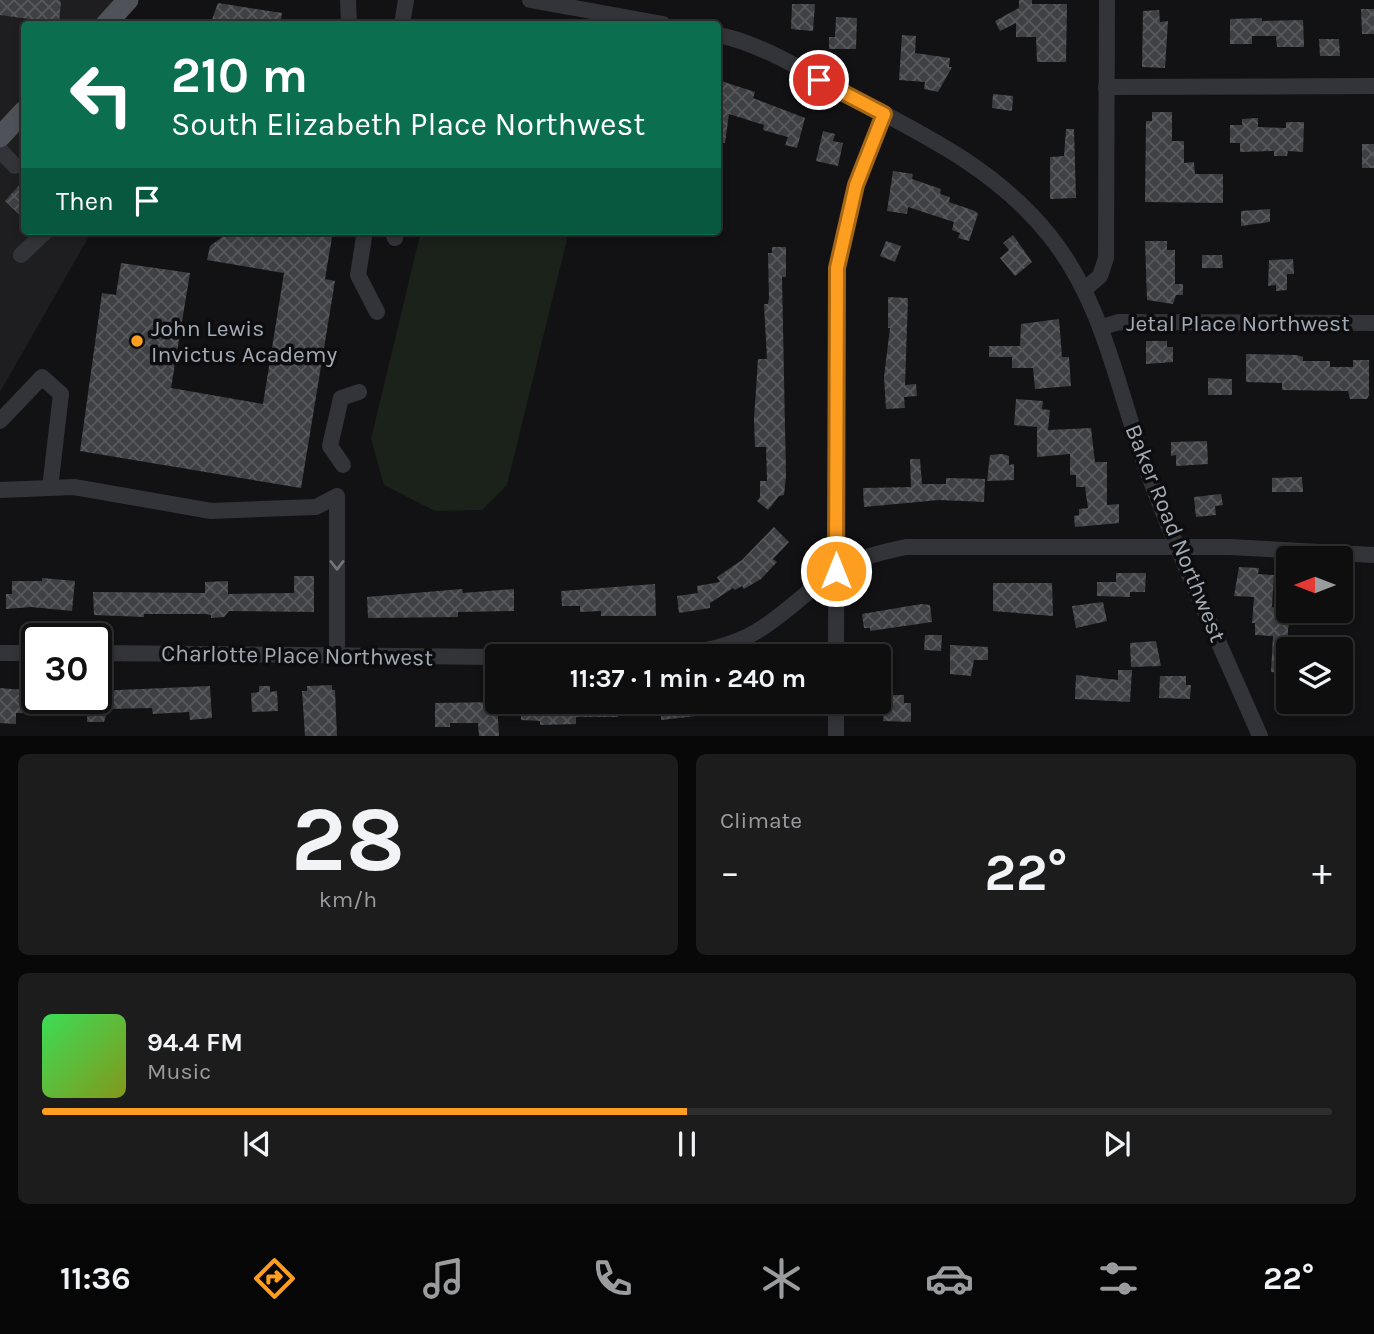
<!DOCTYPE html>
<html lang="en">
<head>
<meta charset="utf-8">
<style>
	:root { --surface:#0e0e0f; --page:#1c1c1d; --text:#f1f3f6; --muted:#9b9c9e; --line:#2e2e2f; --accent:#fe9e20 }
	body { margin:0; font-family:Karla,sans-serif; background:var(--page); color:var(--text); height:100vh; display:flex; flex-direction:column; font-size:26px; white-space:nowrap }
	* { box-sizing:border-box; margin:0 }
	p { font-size:23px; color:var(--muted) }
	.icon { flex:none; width:38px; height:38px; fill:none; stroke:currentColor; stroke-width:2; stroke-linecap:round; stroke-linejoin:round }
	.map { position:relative; height:736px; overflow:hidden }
	.panel { display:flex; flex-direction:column; gap:18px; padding:18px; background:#080808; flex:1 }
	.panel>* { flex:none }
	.hud { position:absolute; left:21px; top:21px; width:700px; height:214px; border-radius:7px; box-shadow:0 4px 10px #0003,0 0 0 2px var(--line); background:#0b6e4f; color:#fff; overflow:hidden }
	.needle { width:46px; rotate:270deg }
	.buttons { position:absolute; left:1276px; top:546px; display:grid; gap:14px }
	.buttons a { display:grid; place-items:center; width:77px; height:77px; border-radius:7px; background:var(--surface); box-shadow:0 4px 10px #0003,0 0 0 2px var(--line); font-size:35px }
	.speed { position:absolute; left:21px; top:623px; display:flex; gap:14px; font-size:35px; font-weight:700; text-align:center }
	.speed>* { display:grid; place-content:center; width:91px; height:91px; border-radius:50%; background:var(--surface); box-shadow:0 4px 10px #0003,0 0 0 2px var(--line); line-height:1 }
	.speed .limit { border:4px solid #111; border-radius:10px; background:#fff; color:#111 }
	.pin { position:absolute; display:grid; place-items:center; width:60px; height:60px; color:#fff; margin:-30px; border:4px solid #fff; border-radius:50%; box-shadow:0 2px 7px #0007 }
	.me { position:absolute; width:77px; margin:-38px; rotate:0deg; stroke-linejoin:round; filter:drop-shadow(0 0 5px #0008) }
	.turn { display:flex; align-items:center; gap:24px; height:147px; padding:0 35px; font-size:32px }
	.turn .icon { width:91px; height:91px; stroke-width:2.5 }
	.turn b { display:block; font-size:49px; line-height:60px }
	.then { display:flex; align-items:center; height:66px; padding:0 35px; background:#0003; gap:14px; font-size:26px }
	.big { font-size:52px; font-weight:700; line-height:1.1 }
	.panel .widget { flex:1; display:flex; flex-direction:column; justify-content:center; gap:10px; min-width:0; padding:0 24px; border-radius:10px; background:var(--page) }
	.panel .dial { align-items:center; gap:0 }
	.dial b { font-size:91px; line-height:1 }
	.song { display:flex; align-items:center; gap:21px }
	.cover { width:84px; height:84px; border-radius:10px; background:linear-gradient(135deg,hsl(130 70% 55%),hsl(70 70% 35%)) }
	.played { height:7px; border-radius:4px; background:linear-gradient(90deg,var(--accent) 50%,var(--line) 50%) }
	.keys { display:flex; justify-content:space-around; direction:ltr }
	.heat { display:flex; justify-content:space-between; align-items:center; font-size:38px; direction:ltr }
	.panel .tiles { flex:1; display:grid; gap:18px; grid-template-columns:1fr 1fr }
	.widget:last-child { grid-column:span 2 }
	.trip { position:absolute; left:485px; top:644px; width:406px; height:70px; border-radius:7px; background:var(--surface); box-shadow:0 4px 10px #0003,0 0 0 2px var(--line); font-weight:700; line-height:70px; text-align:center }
	.tabs { display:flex; height:112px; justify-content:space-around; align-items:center; background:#060606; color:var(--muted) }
	.tabs .icon { width:49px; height:49px }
	.tabs .selected { color:var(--accent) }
	.tabs b { font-size:32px; color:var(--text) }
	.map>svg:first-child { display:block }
	.built { fill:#1e1e21 }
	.pitch { fill:#1a221a }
	.building { fill:url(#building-cross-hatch) }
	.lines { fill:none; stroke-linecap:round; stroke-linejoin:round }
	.minor { stroke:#333439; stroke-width:16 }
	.major { stroke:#4f5258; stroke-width:21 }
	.oneway { stroke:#70757d }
	.route-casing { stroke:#a56715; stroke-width:18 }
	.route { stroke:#fe9e20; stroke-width:12 }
	.poi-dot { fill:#fe9e20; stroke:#0d0d0f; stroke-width:2.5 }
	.labels { text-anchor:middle; stroke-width:7; stroke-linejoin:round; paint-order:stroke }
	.street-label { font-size:23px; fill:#a2aab5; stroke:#0d0d0f }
	.poi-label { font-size:23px; fill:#a2aab5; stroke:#0d0d0f; text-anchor:start }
</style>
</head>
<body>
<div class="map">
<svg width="1374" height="736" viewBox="0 0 1374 736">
	<defs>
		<pattern id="building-cross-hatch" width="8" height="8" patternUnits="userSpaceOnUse" patternTransform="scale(1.75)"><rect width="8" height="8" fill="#3e4044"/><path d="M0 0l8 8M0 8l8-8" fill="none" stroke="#57595d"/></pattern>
	</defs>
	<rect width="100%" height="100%" fill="#121214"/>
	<polygon class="built" points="0,0 134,0 112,24 24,24 24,231 92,231 0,392"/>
	<polygon class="pitch" points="421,231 563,231 567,239 507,485 482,510 435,511 384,485 371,439"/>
	<g class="building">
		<polygon points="0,0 59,0 61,2 59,23 0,15"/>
		<polygon points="1019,0 1032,0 1032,4 1067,4 1066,62 1037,62 1036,37 1016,37 1016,23 1000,31 995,21 1019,8"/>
		<polygon points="218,3 282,13 280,24 215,24 211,22"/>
		<polygon points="792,4 815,4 813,31 791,29"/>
		<polygon points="1361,9 1374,9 1374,34 1362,34"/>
		<polygon points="1159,10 1160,22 1168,21 1165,68 1142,67 1143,11"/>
		<polygon points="836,17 857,18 856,49 829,49 829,37 835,37"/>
		<polygon points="1262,18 1262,21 1303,20 1304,47 1277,47 1276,36 1252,36 1252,44 1230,44 1230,19"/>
		<polygon points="902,35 916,36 915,53 950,58 949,67 952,67 938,92 924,89 925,82 899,80"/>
		<polygon points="1319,39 1339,39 1340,56 1320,56"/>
		<polygon points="718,80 755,92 753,98 805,118 797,148 785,145 788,137 763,130 764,125 729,114 725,143 718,143"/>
		<polygon points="993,94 1013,96 1012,111 992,108"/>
		<polygon points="1152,112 1172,112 1172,141 1184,141 1184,163 1194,162 1195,174 1223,174 1223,203 1145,202 1146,121 1152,121"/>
		<polygon points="1258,118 1258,127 1286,128 1286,122 1304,122 1303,152 1288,151 1287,156 1274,156 1274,151 1240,152 1240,143 1230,143 1230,125 1242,125 1242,119"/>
		<polygon points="1066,129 1074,129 1076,198 1050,199 1050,157 1064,156"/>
		<polygon points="823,131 835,134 833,141 843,143 838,166 816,161"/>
		<rect x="1362" y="144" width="12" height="24"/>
		<polygon points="893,171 913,174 912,179 941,189 940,194 950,197 949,202 975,211 978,214 969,241 958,238 960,233 952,230 954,222 908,207 907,214 887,211"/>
		<polygon points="24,180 24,219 5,201"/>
		<polygon points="1270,209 1270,222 1241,226 1241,211"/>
		<polygon points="230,231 333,231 325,279 335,281 301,488 80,451 102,293 116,295 121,263 190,273 171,388 263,404 284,273 207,260 210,246"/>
		<polygon points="1013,235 1032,262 1015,276 1000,258 1009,250 1003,243"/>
		<polygon points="886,241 901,246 895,262 880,256"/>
		<polygon points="1145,241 1167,241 1167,250 1175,250 1175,284 1183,284 1183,295 1176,295 1173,304 1147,300"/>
		<polygon points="772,247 786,247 786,277 782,277 786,476 784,495 779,496 768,510 757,501 760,497 760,481 767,481 766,447 755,447 754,419 758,359 767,359 764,304 768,304 769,298 768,253 772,253"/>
		<polygon points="1202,255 1222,255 1223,268 1202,268"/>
		<polygon points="1293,259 1294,274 1287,274 1287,290 1276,291 1276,285 1268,286 1269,260"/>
		<polygon points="888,297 908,298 905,385 916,384 917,396 904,397 905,408 886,409 884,377 890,328 888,328"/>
		<polygon points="1059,319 1062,357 1069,357 1071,386 1035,389 1033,368 1012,368 1012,357 989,357 989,346 1020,346 1021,324"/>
		<polygon points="1146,341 1167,341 1167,347 1173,347 1173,362 1146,364"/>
		<polygon points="1246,354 1296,355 1303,357 1303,361 1330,361 1330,367 1353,367 1353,360 1369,360 1369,395 1367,399 1350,399 1348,391 1282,390 1282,383 1246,382"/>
		<polygon points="1208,378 1232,379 1232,395 1208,395"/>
		<polygon points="1016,399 1043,401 1042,409 1050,410 1048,430 1091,428 1095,462 1107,462 1107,505 1119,504 1119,523 1075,527 1074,516 1079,515 1079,509 1088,508 1085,487 1076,487 1076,475 1070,475 1070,454 1037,457 1037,427 1014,425"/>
		<polygon points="1207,441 1208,464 1176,466 1176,455 1171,456 1171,442"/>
		<polygon points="1002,454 1009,456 1009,465 1014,464 1014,480 987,481 990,455"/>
		<polygon points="910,459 920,459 922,484 946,484 946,478 985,479 984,502 939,500 864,507 863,488 911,487"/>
		<polygon points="1302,477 1303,492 1272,492 1272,478"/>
		<polygon points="1221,494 1223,505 1215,506 1216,515 1196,517 1194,497"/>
		<polygon points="774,527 789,542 773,559 777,562 761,579 744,589 742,586 735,590 733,588 710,603 710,608 679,613 677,596 698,593 697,586 720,582 717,577 742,560"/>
		<polygon points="1239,567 1259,568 1258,574 1274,575 1272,607 1292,611 1288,629 1288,673 1271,672 1273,636 1255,635 1255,623 1252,623 1254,597 1234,596"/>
		<polygon points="1116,573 1146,573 1145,592 1130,592 1130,597 1097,596 1097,582 1116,582"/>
		<polygon points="294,576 314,576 314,612 229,611 224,617 211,618 211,615 206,614 144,614 144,617 94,615 93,592 205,593 205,582 228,581 228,594 294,593"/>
		<polygon points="42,578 75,581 72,611 31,607 6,609 6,594 12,594 12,581 42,581"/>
		<polygon points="993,583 1052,583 1053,616 993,611"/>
		<polygon points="655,584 656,616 601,616 601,611 580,612 580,606 562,606 561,591"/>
		<polygon points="462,589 463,593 514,589 514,611 458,612 458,617 368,618 367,597"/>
		<polygon points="1340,590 1354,591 1353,619 1340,619"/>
		<polygon points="1103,602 1107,621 1076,628 1072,606"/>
		<polygon points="921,604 930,605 932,622 870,631 870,628 864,628 862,614"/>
		<polygon points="925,635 942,635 941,651 924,650"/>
		<polygon points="1156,641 1161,666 1131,667 1130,643"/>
		<polygon points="950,645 988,647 988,660 974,660 971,676 950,674"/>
		<polygon points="1118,670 1132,670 1130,702 1075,699 1076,675 1118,680"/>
		<polygon points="1160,676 1186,676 1186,685 1191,685 1190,699 1159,698"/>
		<polygon points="332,685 332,690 335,690 337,736 305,736 302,691 307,691 307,686"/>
		<polygon points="210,686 212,718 190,720 189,712 153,714 152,708 108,709 104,722 87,722 88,698 96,698 96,691"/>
		<polygon points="259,686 270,686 270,692 277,691 278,711 252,712 251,693 259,692"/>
		<polygon points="0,688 37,691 37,698 47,698 48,713 16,713 16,724 0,723"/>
		<polygon points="886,695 904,695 904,703 911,703 911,722 883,721"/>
		<polygon points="497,702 499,736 479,736 478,723 450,723 450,727 435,727 435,703"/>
		<polygon points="521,702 618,702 618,717 576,717 576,724 540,725 540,721 521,720"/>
		<polygon points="668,702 722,702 723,713 661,720 661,706 668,706"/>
	</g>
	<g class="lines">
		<g class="minor">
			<polyline points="348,0 349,24"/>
			<polyline points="530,0 663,24"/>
			<polyline points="402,24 406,0"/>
			<path d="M718,35c45,8 97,43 138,64 71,37 142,72 193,136 55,68 68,153 97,233 34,91 75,179 114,268"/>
			<polyline points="1106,87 1374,86"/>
			<polyline points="0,150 15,166"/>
			<polyline points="365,231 358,275 377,312"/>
			<polyline points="392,231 395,238"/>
			<polyline points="21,255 46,231"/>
			<polyline points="1085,289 1100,276 1106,258 1107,0"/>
			<polyline points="1102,327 1119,322 1374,323"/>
			<polyline points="0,421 42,377 61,394 50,488"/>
			<polyline points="343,465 330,446 341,398 359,392"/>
			<polyline points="0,490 74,487 211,511 316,507 337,496 337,654"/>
			<polyline points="0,653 37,653"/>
			<polyline points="96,653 497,657"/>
			<path d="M597,656c53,0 109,3 157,-23 30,-17 53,-43 81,-61 21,-14 47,-20 71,-25h324l144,8"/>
			<polyline points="836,656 837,268 856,185 884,114"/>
			<polyline points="836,736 836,702"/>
		</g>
		<g class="major">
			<polyline points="106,24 128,0"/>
			<polyline points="0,137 24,111"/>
		</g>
	</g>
	<defs><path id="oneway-chevron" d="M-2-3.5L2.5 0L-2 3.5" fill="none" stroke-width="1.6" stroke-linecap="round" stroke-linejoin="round" transform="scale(1.75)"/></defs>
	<use class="oneway" href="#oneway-chevron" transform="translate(337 565) rotate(90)"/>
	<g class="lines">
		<g class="route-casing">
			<polyline id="route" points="819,80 884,114 856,185 837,268 836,571"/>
		</g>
		<use href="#route" class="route"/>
	</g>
	<circle class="poi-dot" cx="137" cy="341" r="7"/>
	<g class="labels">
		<g class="street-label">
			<text x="1238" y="331">Jetal Place Northwest</text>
			<text transform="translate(1176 533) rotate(68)" y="8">Baker Road Northwest</text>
			<text transform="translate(297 655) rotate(1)" y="8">Charlotte Place Northwest</text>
		</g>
		<g class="poi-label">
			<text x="151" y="336">John Lewis<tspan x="151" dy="26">Invictus Academy</tspan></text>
		</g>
	</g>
</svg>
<div class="buttons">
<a><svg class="needle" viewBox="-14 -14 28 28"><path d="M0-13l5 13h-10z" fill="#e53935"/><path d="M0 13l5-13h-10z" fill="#9b9c9e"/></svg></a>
<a><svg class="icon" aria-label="layers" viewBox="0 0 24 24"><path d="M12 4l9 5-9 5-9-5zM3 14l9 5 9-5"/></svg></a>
</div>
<div class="speed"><div class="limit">30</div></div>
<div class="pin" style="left:819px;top:80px;background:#d93025"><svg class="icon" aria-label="arrive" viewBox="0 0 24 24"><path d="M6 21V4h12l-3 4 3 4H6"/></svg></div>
<svg class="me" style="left:836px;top:571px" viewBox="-20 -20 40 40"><circle r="17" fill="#fe9e20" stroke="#fff" stroke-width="3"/><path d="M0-11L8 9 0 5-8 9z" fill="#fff"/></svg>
<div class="trip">11:37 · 1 min · 240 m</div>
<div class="hud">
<div class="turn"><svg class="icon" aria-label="left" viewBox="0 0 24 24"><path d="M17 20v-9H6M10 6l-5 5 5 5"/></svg><div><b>210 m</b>South Elizabeth Place Northwest</div></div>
<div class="then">Then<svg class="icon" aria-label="arrive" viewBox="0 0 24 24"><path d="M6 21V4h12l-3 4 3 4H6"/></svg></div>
</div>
</div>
<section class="panel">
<div class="tiles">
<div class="widget dial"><b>28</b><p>km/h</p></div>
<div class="widget"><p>Climate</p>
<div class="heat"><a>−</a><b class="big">22°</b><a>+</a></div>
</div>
<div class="widget">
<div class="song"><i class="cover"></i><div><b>94.4 FM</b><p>Music</p></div></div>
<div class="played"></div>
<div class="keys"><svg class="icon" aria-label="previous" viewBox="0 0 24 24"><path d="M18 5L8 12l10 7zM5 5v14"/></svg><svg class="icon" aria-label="pause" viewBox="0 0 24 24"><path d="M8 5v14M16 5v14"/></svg><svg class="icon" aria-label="next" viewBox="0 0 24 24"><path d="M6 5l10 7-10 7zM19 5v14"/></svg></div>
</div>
</div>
</section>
<nav class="tabs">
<b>11:36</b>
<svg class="icon selected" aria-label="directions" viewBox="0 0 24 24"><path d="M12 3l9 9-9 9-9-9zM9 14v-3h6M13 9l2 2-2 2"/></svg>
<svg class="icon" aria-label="music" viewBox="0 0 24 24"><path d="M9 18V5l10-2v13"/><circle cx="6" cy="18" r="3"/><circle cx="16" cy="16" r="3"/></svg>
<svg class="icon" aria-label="phone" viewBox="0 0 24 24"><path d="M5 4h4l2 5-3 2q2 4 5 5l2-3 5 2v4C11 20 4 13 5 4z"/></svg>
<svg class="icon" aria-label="climate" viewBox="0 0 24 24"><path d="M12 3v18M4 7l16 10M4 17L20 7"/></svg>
<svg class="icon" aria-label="car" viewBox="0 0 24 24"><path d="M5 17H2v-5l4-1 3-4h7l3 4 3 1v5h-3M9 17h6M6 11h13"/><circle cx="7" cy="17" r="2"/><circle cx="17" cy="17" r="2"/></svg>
<svg class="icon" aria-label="filters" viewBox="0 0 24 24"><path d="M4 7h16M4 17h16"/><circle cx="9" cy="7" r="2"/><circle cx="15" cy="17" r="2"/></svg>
<b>22°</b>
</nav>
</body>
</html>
